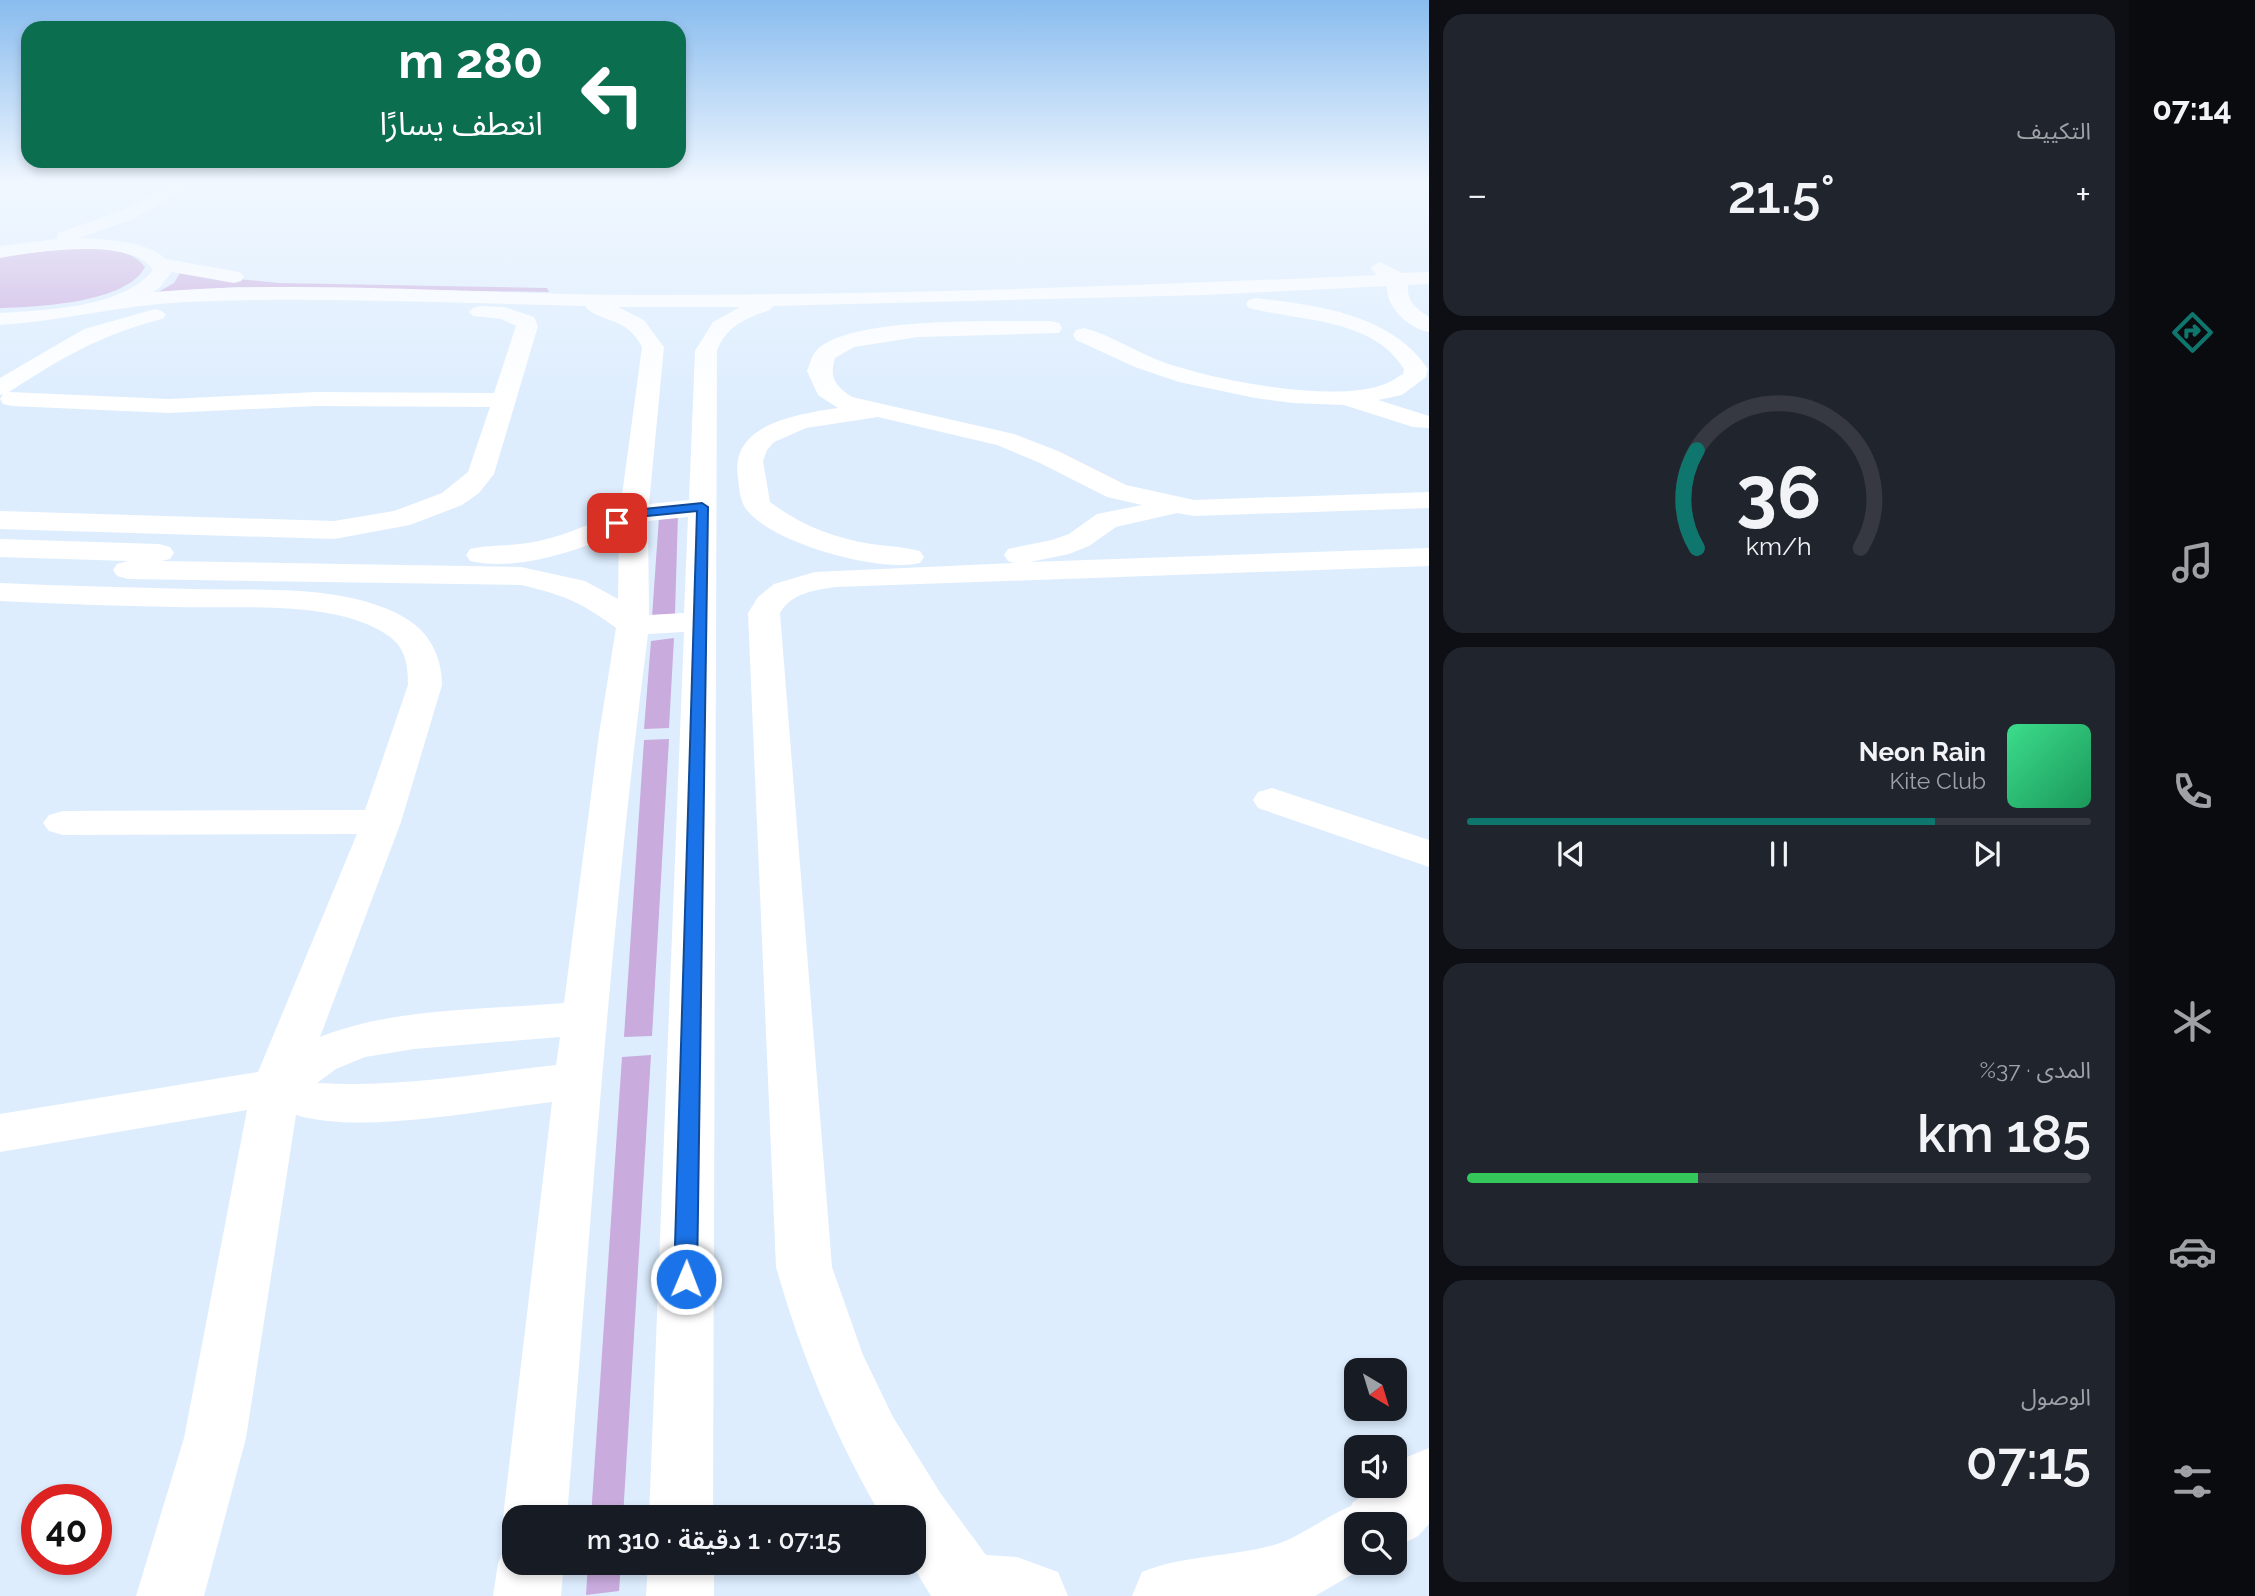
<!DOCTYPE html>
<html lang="ar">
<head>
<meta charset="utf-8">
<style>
	:root { --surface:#171b24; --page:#20242c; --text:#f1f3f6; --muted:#9ea1a6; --line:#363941; --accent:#0f766e }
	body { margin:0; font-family:Raleway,"Noto Sans Arabic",sans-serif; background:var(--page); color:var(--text); direction:rtl; height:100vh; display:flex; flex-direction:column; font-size:26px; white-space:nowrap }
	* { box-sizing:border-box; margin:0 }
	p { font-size:23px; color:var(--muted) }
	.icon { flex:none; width:38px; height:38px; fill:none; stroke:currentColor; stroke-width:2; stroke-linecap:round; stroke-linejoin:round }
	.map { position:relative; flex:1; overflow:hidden; direction:ltr }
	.sheet { display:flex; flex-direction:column; gap:14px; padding:14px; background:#0d0f14; width:700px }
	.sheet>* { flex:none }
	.top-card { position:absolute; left:21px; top:21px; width:665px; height:147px; border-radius:21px; box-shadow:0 4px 10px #0003; direction:rtl; background:#0b6e4f; color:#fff; overflow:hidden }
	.needle { width:46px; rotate:142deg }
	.buttons { position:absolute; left:1344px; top:1358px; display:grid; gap:14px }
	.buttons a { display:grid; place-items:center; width:63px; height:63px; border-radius:14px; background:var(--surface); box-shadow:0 4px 10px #0003; font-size:35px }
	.speed { position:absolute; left:21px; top:1484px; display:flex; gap:14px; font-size:35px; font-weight:700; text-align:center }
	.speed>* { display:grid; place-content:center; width:91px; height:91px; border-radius:50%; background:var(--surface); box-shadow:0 4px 10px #0003; line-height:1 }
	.speed .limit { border:10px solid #d22; background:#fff; color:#111 }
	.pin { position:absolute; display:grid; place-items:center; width:60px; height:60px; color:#fff; margin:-30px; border-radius:14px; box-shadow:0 4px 10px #0006 }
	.me { position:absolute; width:77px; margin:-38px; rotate:1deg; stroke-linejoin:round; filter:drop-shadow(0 0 5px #0008) }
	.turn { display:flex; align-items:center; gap:24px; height:147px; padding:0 28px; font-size:32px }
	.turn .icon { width:91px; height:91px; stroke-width:2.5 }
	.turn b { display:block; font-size:49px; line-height:60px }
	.big { font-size:52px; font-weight:600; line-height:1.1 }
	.sheet .tile { flex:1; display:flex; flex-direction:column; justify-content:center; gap:10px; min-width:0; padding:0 24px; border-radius:21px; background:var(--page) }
	.sheet .dial { align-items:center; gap:0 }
	.dial svg { height:182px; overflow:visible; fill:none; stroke:var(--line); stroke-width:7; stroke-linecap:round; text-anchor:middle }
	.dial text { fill:var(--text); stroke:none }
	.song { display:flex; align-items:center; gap:21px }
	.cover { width:84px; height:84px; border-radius:10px; background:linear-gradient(135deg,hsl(150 70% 55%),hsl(150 70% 35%)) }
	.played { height:7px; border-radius:4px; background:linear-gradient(90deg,var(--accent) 75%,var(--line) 75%) }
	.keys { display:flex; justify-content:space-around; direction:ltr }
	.heat { display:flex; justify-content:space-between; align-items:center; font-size:38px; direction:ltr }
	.charge { height:10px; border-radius:5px; background:linear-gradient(90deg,#34c759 37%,var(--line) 0) }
	.trip { position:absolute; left:502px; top:1505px; width:424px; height:70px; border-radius:21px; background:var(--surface); box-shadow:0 4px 10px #0003; font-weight:600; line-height:70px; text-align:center; direction:rtl }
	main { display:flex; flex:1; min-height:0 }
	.tab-bar { display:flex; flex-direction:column; width:126px; justify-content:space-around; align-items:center; background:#090b0e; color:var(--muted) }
	.tab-bar .icon { width:49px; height:49px }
	.tab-bar .active { color:var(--accent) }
	.tab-bar b { font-size:32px; color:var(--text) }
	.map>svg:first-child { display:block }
	.green { fill:#c9abde }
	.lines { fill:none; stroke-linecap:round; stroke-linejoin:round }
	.minor { fill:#fff; fill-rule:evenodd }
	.route { fill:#1a73e8; stroke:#114b97; stroke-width:2 }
</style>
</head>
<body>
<main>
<nav class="tab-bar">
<b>07:14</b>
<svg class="icon active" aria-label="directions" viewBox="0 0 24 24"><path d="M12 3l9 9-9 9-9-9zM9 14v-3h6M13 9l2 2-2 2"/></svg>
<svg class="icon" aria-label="music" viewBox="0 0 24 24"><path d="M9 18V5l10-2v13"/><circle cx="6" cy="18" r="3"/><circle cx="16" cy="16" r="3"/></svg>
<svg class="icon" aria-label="phone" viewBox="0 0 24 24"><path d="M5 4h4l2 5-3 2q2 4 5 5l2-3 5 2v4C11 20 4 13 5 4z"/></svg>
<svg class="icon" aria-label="climate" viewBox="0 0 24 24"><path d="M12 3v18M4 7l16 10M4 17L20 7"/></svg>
<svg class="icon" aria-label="car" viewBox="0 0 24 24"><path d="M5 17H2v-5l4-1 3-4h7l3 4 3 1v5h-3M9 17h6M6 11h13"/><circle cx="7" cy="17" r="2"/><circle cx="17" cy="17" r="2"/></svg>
<svg class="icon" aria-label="filters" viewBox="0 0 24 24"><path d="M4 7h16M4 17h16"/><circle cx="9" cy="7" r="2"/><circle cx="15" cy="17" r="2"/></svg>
</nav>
<section class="sheet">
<div class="tile"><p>التكييف</p>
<div class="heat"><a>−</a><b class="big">21.5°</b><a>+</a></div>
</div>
<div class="tile dial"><svg viewBox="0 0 100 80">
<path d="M14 69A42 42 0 1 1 86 69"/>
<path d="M14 69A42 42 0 0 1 14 26" stroke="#0f766e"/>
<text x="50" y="56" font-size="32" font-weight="700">36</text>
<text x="50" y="72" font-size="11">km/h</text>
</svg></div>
<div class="tile">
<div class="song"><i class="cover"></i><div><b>Neon Rain</b><p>Kite Club</p></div></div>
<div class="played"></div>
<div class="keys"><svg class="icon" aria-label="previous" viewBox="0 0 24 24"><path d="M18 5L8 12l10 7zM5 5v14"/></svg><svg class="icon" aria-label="pause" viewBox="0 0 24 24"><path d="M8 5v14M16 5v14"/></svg><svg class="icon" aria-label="next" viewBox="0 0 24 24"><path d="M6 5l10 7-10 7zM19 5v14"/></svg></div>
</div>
<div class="tile"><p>المدى · 37%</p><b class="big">185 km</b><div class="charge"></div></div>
<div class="tile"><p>الوصول</p><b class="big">07:15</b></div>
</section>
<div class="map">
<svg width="1429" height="1596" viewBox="0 0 1429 1596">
	<rect width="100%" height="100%" fill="#ddedfe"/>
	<g class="green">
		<path d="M71,248c24,1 58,-2 74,19 -18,36 -108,40 -145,41v-52z"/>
		<polygon points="180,273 279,283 547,288 549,292 237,287 158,292 174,283"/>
		<polygon points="678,513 675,614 652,617 659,517"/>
		<polygon points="674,638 669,728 644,729 651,641"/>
		<polygon points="669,739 652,1036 624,1037 644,740"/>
		<polygon points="651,1055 623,1517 591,1517 622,1057"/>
		<polygon points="588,1563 621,1563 619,1591 586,1595"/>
	</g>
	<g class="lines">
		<g class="minor">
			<path d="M173,184h19l-56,34 -57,20c22,1 72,3 86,21l69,12 7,2 3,4 -3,4 -7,2 -62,-11 -12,15 -7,5c163,-13 328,3 492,3 244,0 488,-9 732,-20l-7,-7 10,-6 22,11 27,-1v12l-21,1c-2,16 8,23 21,32v15c-20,-4 -43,-24 -42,-46l-183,9 -431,11 -3,4c-23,8 -44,16 -53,41l-4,1166h-64l35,-885 -36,2c-38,294 -57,588 -81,883h-53v46h50l-3,33h-68l5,-33 10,-23 4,-2 -9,-21 49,-415c-71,8 -190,33 -256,13l-50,323 -42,158h-68l48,-158 63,-328 -247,42v-38l258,-42 99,-238 -294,1 -14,-4 -6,-8 6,-8 14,-4 302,-1 43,-125c0,-19 -2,-36 -18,-48 -51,-38 -152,-28 -214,-30 -58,-1 -117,-3 -176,-6v-18c64,3 128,4 192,6 67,2 160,-6 218,32 22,15 32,39 32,64l-41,137 -81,215c75,-30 164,-27 244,-34l35,-269 17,-106c-35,-26 -52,-33 -95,-43l-393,-6 -11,-3 -4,-6 4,-6 11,-3 -128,-4v-18l159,5 11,3 4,6 -4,6 -9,2 360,6 64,14 33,18 1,-67c-40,19 -104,40 -149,29l-4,-6 4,-6c17,-4 34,-3 50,-5 37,-4 68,-19 100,-34l22,-163c-16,-32 -44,-24 -57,-41 -133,-3 -267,-10 -400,-4 -63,3 -123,19 -185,23v-12c45,-3 123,-5 153,-43 -21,-34 -120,-18 -153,-12v-12l57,-7 1,-6 66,-23zM618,307h122l-27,15 -18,29 -6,149 -40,4 15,-157 -20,-27zM688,517l-4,96 -35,2 -1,-94zM560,1037l-4,28c-79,9 -159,23 -239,18l19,-14 29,-12 49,-8z"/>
			<path d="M1256,298c61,7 136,16 172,71l-2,8 -24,18 -24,5 51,16v12l-16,-1 -69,-22 -51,-2 -38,-5 -76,-16 -44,-15 -59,-27 -3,-5 3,-5 8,-2c27,7 52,24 79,34 50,18 172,42 222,22 6,-2 12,-7 18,-10l1,-5c-31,-51 -104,-48 -155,-61l-3,-4 3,-4z"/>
			<path d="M480,306l24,1 30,10 4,9 -44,148 -15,19 -17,12 -52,20 -76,14 -334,-10v-18l334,10 60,-10 48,-18 26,-21 22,-65 -174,-1 -147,7 -157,-7 -9,-2 -3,-5 3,-5 -3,1v-17l84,-49 71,-20 7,2 4,4 -4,4c-62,16 -99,38 -153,73l160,7 147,-7 178,1 22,-67 -15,-7 -28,-3 -4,-4 4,-4z"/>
			<path d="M1051,321l8,2 3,5 -3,5 -141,4 -64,10 -19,11c-6,20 0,28 17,39l162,37 44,17 68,34 68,15 235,-8v16l-235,8 -17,-3 -61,14 -27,19 -20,8 -39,8 399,-14v18l-593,21c-21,3 -45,6 -56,26l52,654 31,88 30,62 48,77 45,61 31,2 41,15 10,24h-137l-20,-33h3v-46h-32c-46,-78 -81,-162 -106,-250l-28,-654 10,-16 16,-13 41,-12 199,-9 -6,-2 -4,-6 4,-6 44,-9 17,-6 28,-20 45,-9 -35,-8 -67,-34 -43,-18 -119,-28 -72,11 -32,14 -7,8 -4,11 7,41c30,23 64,36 101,42 16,2 33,3 49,7l4,6 -4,6c-40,10 -149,-20 -174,-54 -6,-8 -7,-22 -8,-31 -9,-55 61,-64 100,-70l-20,-13 -11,-24c3,-6 4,-15 9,-20 32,-36 187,-29 235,-30z"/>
			<polygon points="1272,788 1429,840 1429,867 1258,808 1253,800 1258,792"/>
			<path d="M1429,1448v76l-11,12 -23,12v-24h-39v39h16l-57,33h-183l10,-24c42,-17 89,-15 132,-27 25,-7 52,-29 77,-39l2,-4 25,-16h17v-17l12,-12z"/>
			<polygon points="648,1563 714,1563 714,1596 646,1596"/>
		</g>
	</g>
	<linearGradient id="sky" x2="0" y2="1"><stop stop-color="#89bcee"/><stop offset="0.45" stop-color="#f0f7ff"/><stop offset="1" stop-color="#f0f7ff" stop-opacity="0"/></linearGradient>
	<rect width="1429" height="407" fill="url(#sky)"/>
	<polygon class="route" points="702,503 708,507 697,1279 694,1286 686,1289 678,1286 674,1279 697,511 637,517 617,526 611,523 634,510"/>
</svg>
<div class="buttons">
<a><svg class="needle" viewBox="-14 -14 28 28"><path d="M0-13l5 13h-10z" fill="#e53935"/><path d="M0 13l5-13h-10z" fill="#9ea1a6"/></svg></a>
<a><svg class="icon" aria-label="sound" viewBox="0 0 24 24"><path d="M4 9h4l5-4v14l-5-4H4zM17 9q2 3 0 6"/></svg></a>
<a><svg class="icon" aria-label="search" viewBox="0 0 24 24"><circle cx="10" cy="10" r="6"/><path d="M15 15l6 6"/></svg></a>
</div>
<div class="speed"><div class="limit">40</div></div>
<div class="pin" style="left:617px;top:523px;background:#d93025"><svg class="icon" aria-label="arrive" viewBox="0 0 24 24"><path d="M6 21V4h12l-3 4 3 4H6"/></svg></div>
<svg class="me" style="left:686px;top:1279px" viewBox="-20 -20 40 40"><circle r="17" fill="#1a73e8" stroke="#fff" stroke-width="3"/><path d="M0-11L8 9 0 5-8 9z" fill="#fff"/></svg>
<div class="trip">07:15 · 1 دقيقة · 310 m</div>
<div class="top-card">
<div class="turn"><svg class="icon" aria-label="left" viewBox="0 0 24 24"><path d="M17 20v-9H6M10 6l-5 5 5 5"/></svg><div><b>280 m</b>انعطف يسارًا</div></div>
</div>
</div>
</main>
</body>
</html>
